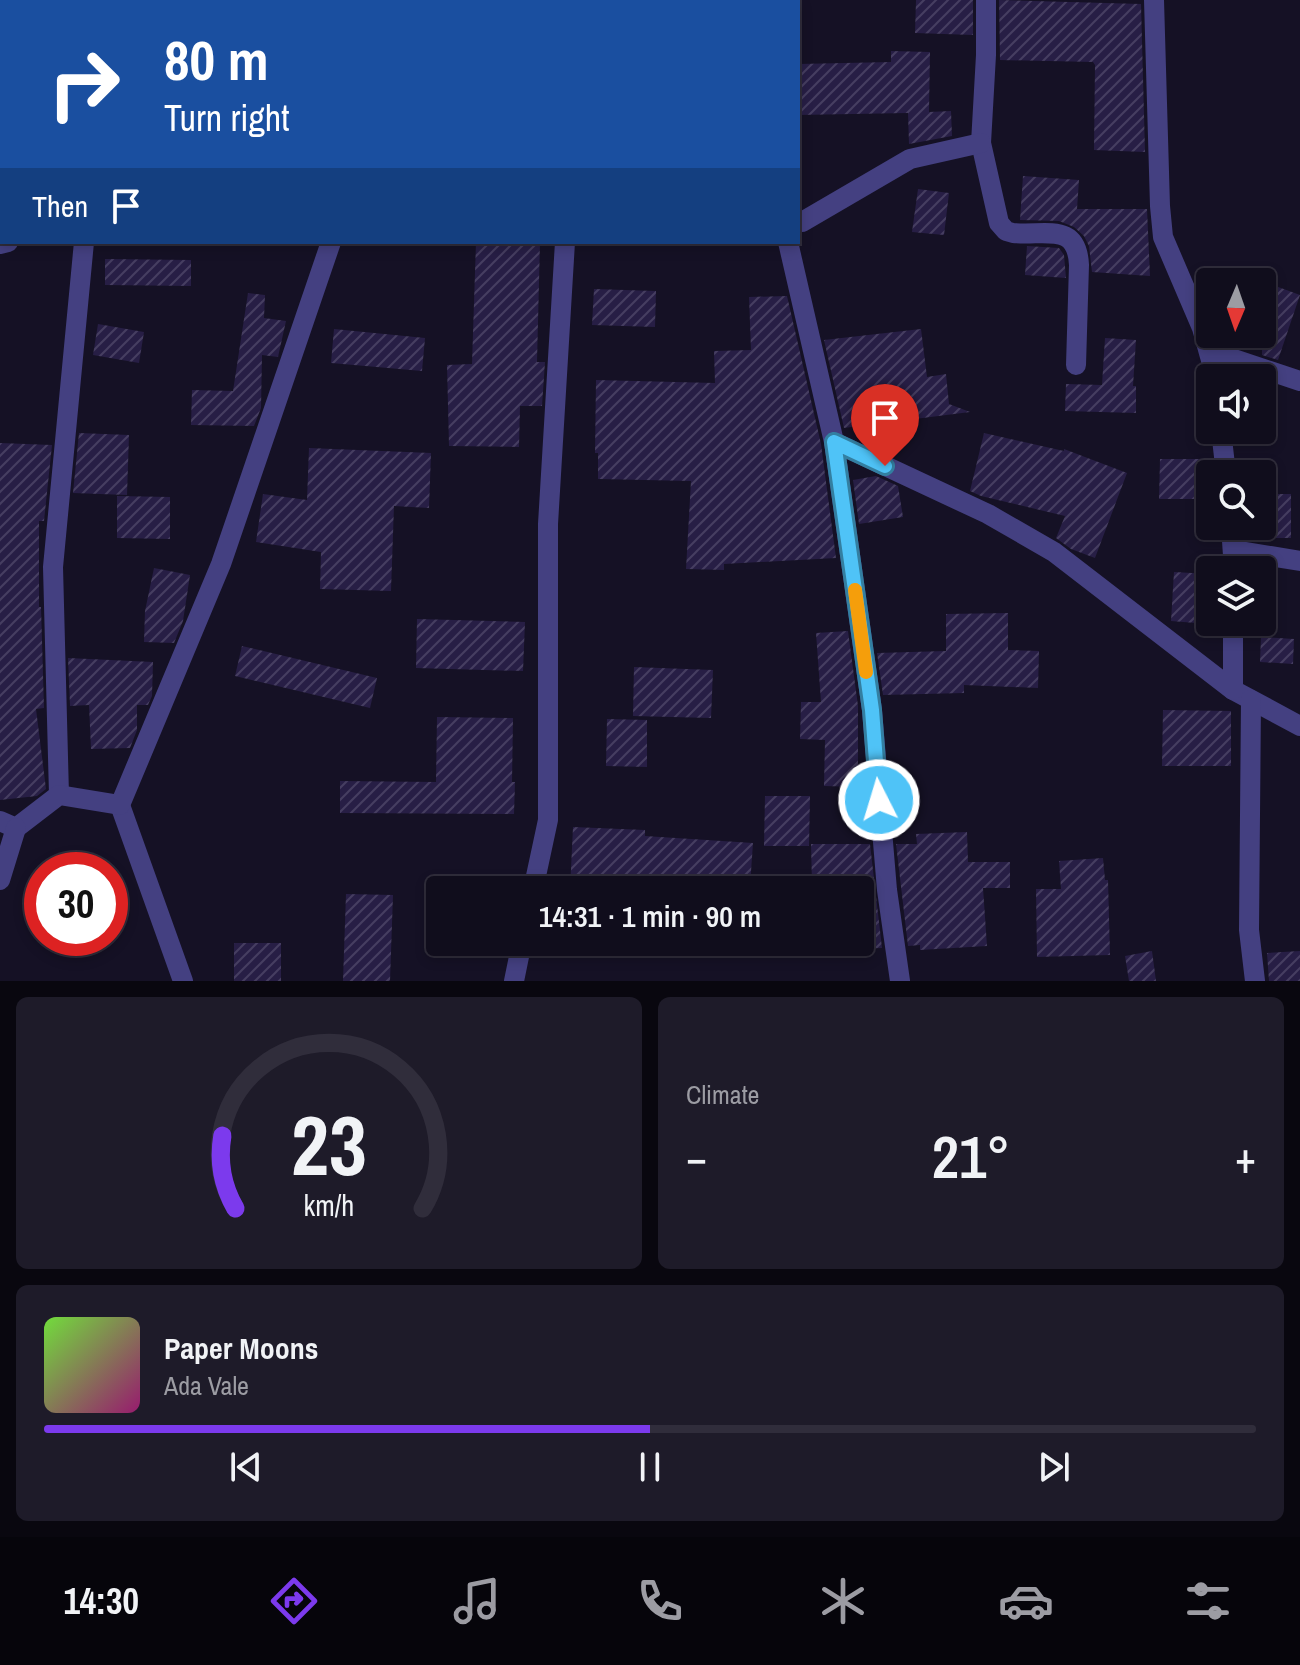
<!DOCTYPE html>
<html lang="en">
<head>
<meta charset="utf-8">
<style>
	:root { --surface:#100d1c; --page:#1e1b29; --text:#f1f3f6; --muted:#9c9ca3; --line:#302d3b; --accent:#7c3aed }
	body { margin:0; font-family:"Archivo Narrow",sans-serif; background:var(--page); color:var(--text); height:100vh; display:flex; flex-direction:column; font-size:30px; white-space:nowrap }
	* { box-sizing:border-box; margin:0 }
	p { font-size:26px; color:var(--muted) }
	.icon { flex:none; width:44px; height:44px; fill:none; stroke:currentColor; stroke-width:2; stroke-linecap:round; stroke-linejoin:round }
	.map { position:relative; height:981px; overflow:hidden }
	.details { display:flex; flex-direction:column; gap:16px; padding:16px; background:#09070f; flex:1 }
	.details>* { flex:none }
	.top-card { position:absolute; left:0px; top:0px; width:800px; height:244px; box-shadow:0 4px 12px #0003,0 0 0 2px var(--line); background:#1a4fa0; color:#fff; overflow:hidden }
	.needle { width:52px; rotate:182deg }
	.controls { position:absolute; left:1196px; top:268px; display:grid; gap:16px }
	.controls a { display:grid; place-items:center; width:80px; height:80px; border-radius:8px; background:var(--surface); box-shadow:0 4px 12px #0003,0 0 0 2px var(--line); font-size:40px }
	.speed { position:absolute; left:24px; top:852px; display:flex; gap:16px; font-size:40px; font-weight:700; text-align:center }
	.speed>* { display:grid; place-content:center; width:104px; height:104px; border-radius:50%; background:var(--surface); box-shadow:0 4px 12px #0003,0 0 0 2px var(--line); line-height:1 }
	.speed .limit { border:12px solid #d22; background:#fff; color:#111 }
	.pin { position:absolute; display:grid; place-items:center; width:68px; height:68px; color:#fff; margin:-82px -34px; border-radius:50% 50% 50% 0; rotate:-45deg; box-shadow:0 0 8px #0007 }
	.pin .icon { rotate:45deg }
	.me { position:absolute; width:88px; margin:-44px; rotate:355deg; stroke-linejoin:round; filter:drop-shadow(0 0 6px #0008) }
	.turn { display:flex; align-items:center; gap:28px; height:168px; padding:0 32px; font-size:36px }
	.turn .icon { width:104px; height:104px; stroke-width:2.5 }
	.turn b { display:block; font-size:56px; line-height:68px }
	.then { display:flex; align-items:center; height:76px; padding:0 32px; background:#0003; gap:16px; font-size:30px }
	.big { font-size:60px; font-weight:600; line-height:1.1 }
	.details .card { flex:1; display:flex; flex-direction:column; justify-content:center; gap:12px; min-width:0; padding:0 28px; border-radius:12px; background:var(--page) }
	.details .dial { align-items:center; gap:0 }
	.dial svg { height:208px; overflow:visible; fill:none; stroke:var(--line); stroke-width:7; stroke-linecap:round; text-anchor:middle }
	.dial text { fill:var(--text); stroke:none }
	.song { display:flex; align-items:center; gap:24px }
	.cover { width:96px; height:96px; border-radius:12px; background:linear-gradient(135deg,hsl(100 70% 55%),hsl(320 70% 35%)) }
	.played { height:8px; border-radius:4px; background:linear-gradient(90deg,var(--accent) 50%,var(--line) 50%) }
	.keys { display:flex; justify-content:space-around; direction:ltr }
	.heat { display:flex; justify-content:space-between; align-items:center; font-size:44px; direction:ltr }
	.details .tiles { flex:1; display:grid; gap:16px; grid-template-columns:1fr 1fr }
	.card:last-child { grid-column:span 2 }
	.trip { position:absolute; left:426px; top:876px; width:448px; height:80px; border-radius:8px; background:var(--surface); box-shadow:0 4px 12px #0003,0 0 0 2px var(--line); font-weight:600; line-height:80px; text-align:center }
	.tabs { display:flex; height:128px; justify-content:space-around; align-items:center; background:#06050b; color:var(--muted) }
	.tabs .icon { width:56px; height:56px }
	.tabs .current { color:var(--accent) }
	.tabs b { font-size:36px; color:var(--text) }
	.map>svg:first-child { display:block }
	.building { fill:url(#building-hatch) }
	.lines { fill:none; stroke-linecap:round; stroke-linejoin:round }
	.minor { stroke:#444081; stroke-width:20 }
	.route-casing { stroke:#337fa1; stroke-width:20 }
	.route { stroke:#4fc3f7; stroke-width:14 }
	.slow { stroke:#f59e0b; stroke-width:14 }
</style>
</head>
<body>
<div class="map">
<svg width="1300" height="981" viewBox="0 0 1300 981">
	<defs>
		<pattern id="building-hatch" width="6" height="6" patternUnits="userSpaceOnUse" patternTransform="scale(2)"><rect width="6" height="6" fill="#271e45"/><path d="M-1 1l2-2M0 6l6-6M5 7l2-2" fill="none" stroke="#463e61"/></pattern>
	</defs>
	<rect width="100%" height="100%" fill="#151125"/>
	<g class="building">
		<polygon points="916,0 973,0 973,35 915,33"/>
		<polygon points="999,0 1141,4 1145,152 1094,150 1095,65 1093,62 1000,60"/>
		<polygon points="891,51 930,52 929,112 951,111 952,136 909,144 908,113 798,115 798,64 891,62"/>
		<polygon points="1023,176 1079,180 1077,209 1147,209 1150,276 1092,272 1089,246 1084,236 1074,227 1059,221 1020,220"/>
		<polygon points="918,189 949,193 944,235 912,232"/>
		<polygon points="476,242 540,242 537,362 545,362 542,406 520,406 519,447 449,446 447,365 472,364"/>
		<polygon points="1027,246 1059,248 1064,255 1066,278 1025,275"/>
		<polygon points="105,259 191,260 191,286 105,285"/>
		<polygon points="1262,281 1300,295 1278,360 1262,355"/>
		<polygon points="594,289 656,291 655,327 592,325"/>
		<polygon points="248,293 265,295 264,318 286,321 278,357 262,355 261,408 254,426 191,425 192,390 233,391"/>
		<polygon points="787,296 821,444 836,558 724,564 724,570 686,569 691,481 598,479 598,453 595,453 596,380 715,383 714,351 751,350 749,297"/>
		<polygon points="98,324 144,332 139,363 93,355"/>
		<polygon points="334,329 425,338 422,371 331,363"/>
		<polygon points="921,329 927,377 946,374 949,404 970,412 844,428 824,340"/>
		<polygon points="1105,338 1136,340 1133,386 1136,386 1136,413 1065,411 1066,384 1102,385"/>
		<polygon points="79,433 129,435 127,495 73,493"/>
		<polygon points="984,433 1064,451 1064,449 1127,473 1095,558 1071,549 1056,538 1065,516 981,496 970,491"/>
		<polygon points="0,443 52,445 44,521 39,521 39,607 41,607 44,708 36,709 46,789 37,796 0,800"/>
		<polygon points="309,448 431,453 429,508 394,506 391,591 320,589 321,552 256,542 263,494 307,500"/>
		<polygon points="1160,459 1205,459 1204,499 1159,499"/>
		<polygon points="876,476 898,486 903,517 859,524 853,480"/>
		<rect x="1262" y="494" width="29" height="44"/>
		<polygon points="117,496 170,497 170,539 117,538"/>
		<polygon points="154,568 190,575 183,621 174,643 144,642 145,611"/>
		<polygon points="1174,572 1210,574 1208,624 1171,621"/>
		<polygon points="1008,613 1008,650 1039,651 1038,688 964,685 964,693 883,695 877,653 946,651 946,614"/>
		<polygon points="417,619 525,622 523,671 416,668"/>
		<polygon points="848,631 858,706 858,787 824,786 825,740 800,739 801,702 821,702 816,633"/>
		<polygon points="1261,637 1294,639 1293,664 1260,662"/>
		<polygon points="242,646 377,678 370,708 235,676"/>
		<polygon points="68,658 153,662 152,696 148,705 137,705 137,730 130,748 91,749 89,705 70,706"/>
		<polygon points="634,667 713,670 711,718 633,716"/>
		<polygon points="1163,710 1231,711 1231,766 1162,766"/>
		<polygon points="437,717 513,718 512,782 515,782 514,814 340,813 340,781 436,782"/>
		<polygon points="607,719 647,720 647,767 606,766"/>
		<polygon points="765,796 810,796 809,846 764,846"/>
		<polygon points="573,827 645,830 645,836 753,843 750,886 643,879 643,890 570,890"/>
		<polygon points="967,832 968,862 1010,862 1010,888 983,888 987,946 920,950 920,945 908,946 896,844 917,844 916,834"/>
		<polygon points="811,844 870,844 882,948 860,949 860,884 812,884"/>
		<polygon points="1103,858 1105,880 1108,880 1110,955 1037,957 1036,889 1061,889 1059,861"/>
		<polygon points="346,894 393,895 390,981 343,981"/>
		<rect x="234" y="943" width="47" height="38"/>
		<polygon points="1152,951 1156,981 1129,981 1125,956"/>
		<polygon points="1300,951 1300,981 1269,981 1267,953"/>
	</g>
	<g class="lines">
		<g class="minor">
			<path d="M986,0v55l-5,88 18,80 7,8 7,2c33,3 64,-11 66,32l-3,100"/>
			<polyline points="1154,0 1160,206 1163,237 1202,328 1216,378"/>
			<polyline points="134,2 134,0"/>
			<polyline points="401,2 401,0"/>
			<polyline points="630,2 630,0"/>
			<polyline points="798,221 802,222 910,159 981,143"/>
			<polyline points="788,242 834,442 988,514 1054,552 1233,690 1300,726"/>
			<polyline points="0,244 8,242"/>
			<polyline points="1210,351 1300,381"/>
			<polyline points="1221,430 1226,474"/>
			<polyline points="834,442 872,710 887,890 900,981"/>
			<polyline points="1231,526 1234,570"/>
			<polyline points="1234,550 1300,561"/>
			<polyline points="1233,690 1233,622"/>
			<polyline points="1251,700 1249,930 1255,981"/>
			<polyline points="59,795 53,567 84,242"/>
			<polyline points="120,805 183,981"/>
			<polyline points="0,821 16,828 59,795 120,805 221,564 331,242"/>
			<polyline points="0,880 16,828"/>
			<polyline points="533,890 548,820 548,524 565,242"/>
			<polyline points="514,981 522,942"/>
		</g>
	</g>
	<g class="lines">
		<g class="route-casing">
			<polyline id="route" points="879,800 872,710 834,442 885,466"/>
		</g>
		<use href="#route" class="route"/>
		<polyline class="slow" points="855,590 866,672"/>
	</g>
</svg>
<div class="controls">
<a><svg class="needle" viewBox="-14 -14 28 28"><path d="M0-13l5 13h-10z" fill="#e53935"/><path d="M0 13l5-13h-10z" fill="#9c9ca3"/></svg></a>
<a><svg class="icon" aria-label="sound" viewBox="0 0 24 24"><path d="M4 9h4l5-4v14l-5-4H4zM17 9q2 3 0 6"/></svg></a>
<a><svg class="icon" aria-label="search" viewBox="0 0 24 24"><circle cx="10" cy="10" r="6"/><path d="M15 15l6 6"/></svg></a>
<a><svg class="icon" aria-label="layers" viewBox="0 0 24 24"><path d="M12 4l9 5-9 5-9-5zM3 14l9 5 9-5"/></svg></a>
</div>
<div class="speed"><div class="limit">30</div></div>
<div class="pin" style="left:885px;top:466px;background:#d93025"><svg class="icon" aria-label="arrive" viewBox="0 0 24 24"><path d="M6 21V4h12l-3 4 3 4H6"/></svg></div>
<svg class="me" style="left:879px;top:800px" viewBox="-20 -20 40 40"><circle r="17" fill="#4fc3f7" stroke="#fff" stroke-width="3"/><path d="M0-11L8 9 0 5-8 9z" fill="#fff"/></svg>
<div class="trip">14:31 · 1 min · 90 m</div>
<div class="top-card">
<div class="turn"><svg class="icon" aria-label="right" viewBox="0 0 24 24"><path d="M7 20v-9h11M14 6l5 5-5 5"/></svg><div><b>80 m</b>Turn right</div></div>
<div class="then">Then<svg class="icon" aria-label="arrive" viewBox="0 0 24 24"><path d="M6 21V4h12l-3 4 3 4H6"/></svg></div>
</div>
</div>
<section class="details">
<div class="tiles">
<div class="card dial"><svg viewBox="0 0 100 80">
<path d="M14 69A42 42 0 1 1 86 69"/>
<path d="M14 69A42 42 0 0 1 9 41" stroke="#7c3aed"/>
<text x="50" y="56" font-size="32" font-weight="700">23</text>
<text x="50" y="72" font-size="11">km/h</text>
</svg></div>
<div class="card"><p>Climate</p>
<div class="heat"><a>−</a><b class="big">21°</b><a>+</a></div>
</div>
<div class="card">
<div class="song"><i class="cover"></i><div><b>Paper Moons</b><p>Ada Vale</p></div></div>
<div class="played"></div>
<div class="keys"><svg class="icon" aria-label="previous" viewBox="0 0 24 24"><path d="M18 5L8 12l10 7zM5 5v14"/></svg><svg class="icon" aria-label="pause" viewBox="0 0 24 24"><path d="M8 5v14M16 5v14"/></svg><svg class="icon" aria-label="next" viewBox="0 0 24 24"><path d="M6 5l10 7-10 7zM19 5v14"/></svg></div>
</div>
</div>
</section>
<nav class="tabs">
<b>14:30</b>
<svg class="icon current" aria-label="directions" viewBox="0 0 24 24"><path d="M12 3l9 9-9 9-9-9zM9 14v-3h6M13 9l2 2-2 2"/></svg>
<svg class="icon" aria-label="music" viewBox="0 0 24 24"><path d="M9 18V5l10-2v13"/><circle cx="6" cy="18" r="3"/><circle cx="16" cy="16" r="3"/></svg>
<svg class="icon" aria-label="phone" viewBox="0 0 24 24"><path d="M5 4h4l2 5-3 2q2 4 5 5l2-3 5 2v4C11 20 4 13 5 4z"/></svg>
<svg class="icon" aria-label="climate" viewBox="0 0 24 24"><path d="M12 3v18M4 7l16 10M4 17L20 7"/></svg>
<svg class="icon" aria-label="car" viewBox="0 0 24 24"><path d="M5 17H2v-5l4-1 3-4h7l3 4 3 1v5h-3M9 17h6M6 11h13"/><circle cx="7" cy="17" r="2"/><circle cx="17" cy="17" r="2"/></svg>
<svg class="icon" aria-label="filters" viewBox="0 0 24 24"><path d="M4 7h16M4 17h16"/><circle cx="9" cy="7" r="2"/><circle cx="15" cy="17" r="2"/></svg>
</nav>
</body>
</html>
